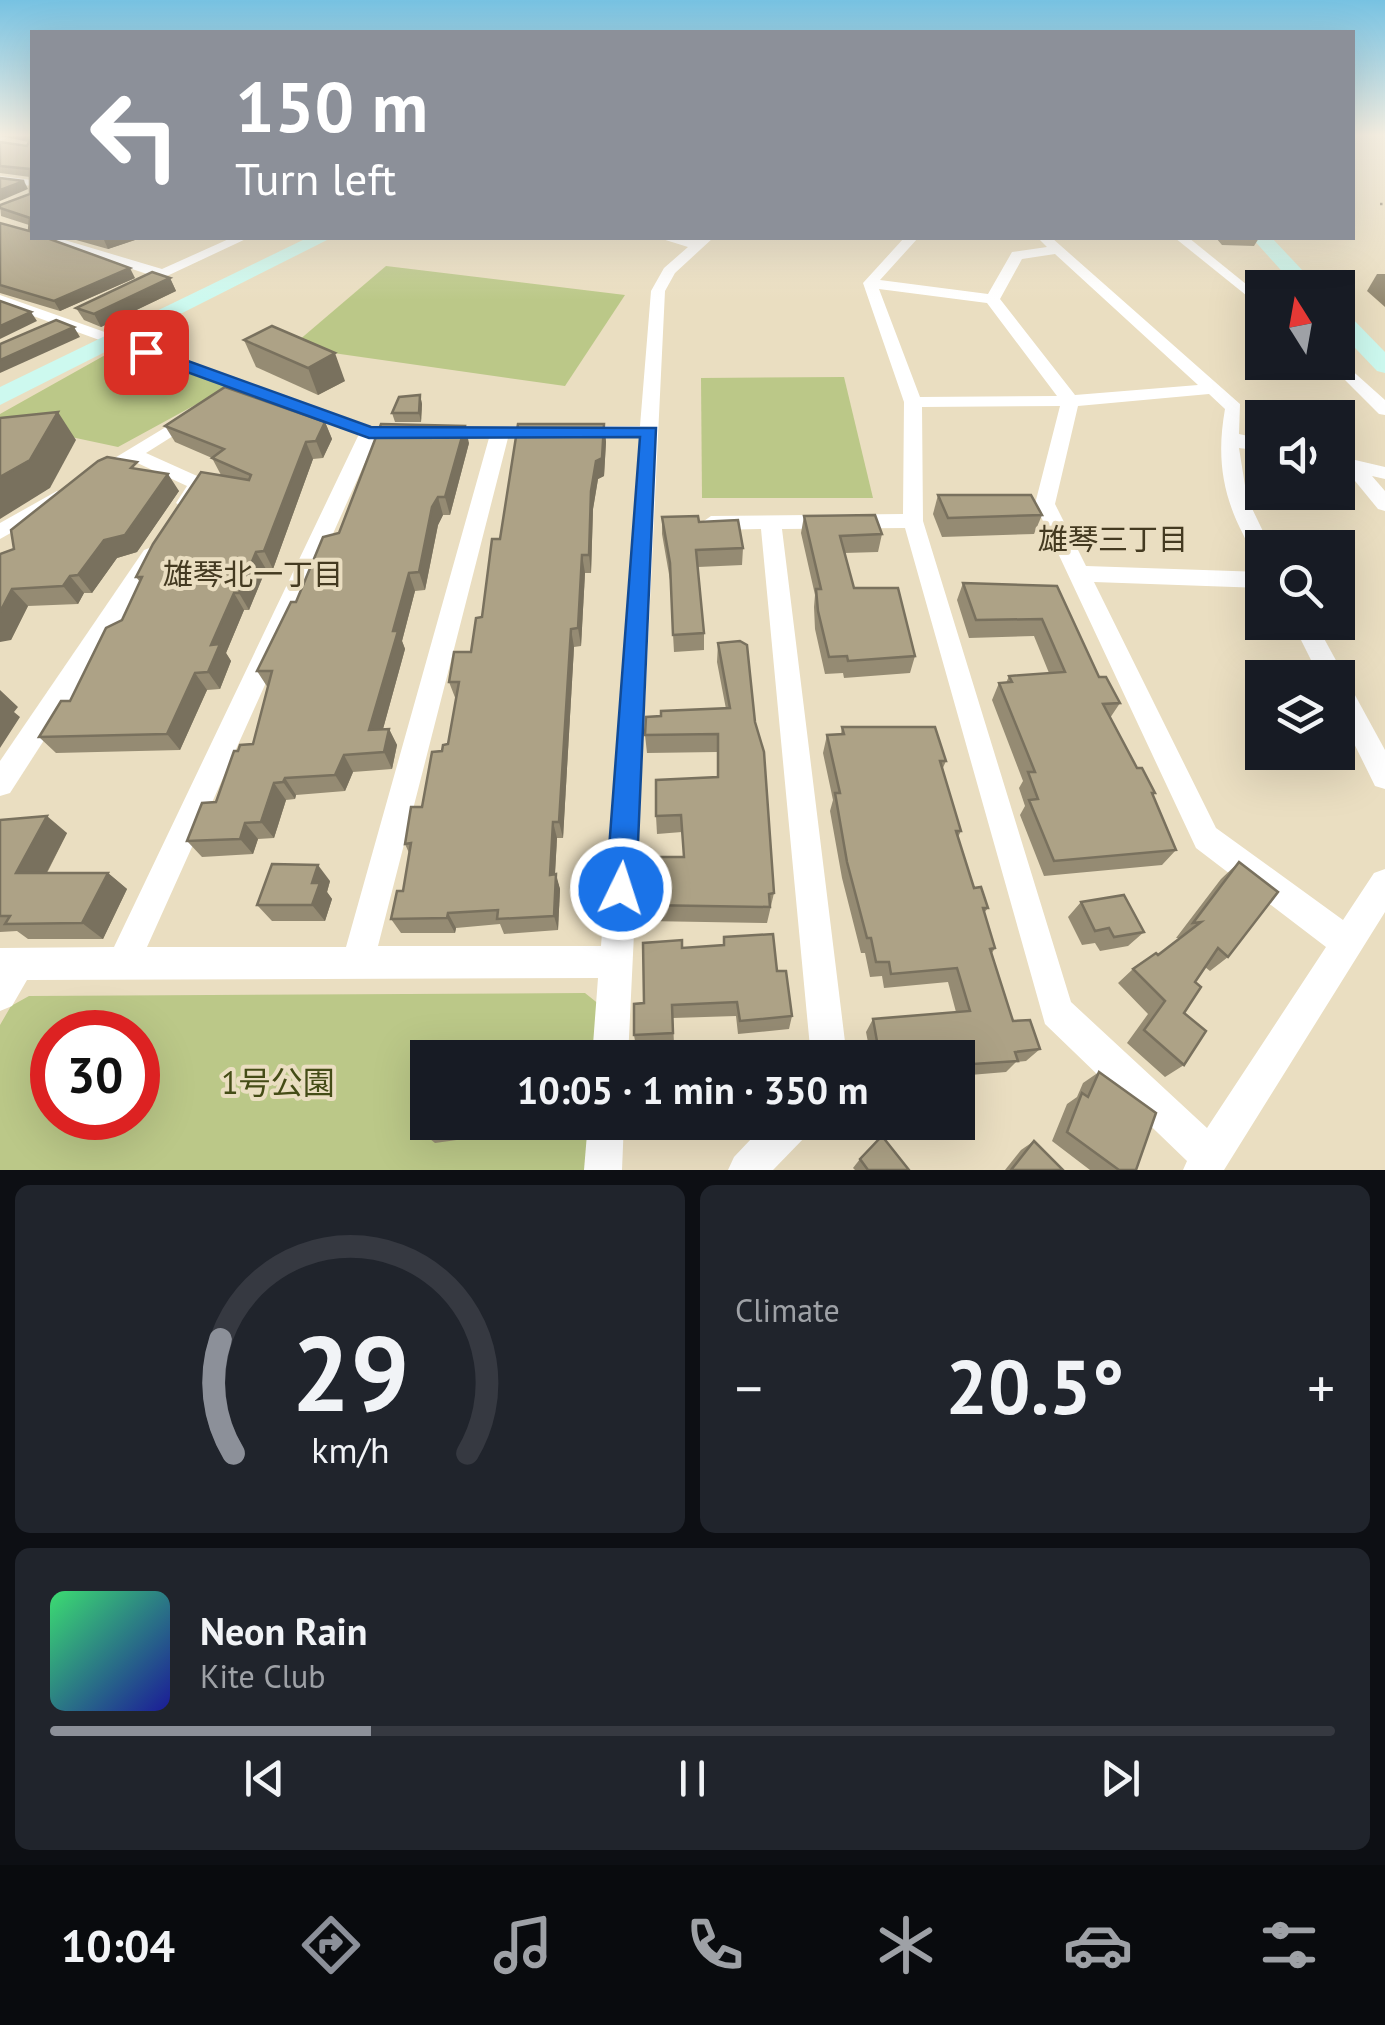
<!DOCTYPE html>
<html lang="en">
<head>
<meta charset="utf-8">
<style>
	:root { --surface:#171b24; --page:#20242c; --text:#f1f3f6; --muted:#9ea1a6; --line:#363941; --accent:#8c9099 }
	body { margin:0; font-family:"PT Sans","Noto Sans JP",sans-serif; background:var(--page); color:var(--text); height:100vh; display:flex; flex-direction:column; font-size:38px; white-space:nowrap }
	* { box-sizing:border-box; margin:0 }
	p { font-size:32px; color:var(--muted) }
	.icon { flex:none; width:55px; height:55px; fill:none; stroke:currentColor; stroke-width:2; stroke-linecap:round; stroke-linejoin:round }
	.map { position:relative; height:1170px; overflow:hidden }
	.panel { display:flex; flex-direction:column; gap:15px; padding:15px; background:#0d0f14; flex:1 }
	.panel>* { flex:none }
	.top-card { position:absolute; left:30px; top:30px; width:1325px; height:210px; border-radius:0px; box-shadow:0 10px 40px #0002; background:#8c9099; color:#fff; overflow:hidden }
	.needle { width:65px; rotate:349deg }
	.tools { position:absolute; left:1245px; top:270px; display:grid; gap:20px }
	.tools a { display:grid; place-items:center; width:110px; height:110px; border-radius:0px; background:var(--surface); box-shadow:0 10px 40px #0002; font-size:50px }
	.speed { position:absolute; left:30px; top:1010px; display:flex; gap:20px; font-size:50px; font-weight:700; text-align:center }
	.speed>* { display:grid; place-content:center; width:130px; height:130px; border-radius:50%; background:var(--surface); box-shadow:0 10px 40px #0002; line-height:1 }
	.speed .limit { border:15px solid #d22; background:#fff; color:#111 }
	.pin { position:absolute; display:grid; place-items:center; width:85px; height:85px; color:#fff; margin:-42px; border-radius:20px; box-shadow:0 5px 15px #0006 }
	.me { position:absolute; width:110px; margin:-55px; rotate:4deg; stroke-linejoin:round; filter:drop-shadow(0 0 8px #0008) }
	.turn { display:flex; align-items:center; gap:35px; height:210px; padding:0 40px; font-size:45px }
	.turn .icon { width:130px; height:130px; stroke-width:2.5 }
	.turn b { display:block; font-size:70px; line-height:85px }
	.big { font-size:75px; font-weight:700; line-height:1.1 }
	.panel .tile { flex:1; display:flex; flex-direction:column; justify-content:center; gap:15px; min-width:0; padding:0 35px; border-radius:15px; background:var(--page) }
	.panel .dial { align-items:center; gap:0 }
	.dial svg { height:260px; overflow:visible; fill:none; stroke:var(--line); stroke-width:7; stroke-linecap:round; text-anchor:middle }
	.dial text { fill:var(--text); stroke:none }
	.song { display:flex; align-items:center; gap:30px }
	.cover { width:120px; height:120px; border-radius:15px; background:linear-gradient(135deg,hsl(140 70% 55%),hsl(240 70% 35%)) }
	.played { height:10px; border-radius:5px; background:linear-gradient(90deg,var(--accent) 25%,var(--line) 25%) }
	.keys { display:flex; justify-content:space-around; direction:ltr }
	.heat { display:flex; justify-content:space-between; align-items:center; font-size:55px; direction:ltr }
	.panel .tiles { flex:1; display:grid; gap:15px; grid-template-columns:1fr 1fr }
	.tile:last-child { grid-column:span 2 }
	.trip { position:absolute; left:410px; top:1040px; width:565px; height:100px; border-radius:0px; background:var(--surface); box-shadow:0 10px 40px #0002; font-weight:700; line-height:100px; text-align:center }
	.dock { display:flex; height:160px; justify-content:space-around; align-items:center; background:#090b0e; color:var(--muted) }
	.dock .icon { width:70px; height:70px }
	.dock .on { color:var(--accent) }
	.dock b { font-size:45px; color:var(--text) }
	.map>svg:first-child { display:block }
	.green { fill:#bbc888; fill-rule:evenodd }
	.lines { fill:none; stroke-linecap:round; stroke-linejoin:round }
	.path { stroke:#817966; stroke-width:2.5; stroke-dasharray:2.5 4; stroke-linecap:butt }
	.street { fill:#fff; fill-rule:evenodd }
	.secondary { fill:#cdf9ef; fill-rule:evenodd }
	.wall { fill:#958b73 }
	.shaded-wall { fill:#79715e }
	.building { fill:#ada286; stroke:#79715e; stroke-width:2.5 }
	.route { fill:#1a73e8; stroke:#114b97; stroke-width:2.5 }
	.labels { text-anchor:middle; stroke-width:8; stroke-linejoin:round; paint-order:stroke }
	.neighbourhood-label { font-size:30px; fill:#443a21; stroke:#eadec1 }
	.near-park-label { font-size:32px; fill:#444c16; stroke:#eadec1 }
</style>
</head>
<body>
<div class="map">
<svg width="1385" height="1170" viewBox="0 0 1385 1170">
	<rect width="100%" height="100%" fill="#eadec1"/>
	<g class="green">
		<polygon points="386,266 625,295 565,386 291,347"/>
		<polygon points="116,349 228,387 118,447 43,431 0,428 0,414"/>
		<polygon points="844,377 873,498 702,498 701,378"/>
		<path d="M585,993l15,12 -4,52 -168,1v64l163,1 -4,47h-587v-145l11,-19 18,-10zM52,1032h86v86h-86z"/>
	</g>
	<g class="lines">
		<polyline class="path" points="1380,204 1385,204"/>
		<g class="street">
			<polygon points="0,136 12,136 0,141"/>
			<polygon points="0,176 32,180 32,186 0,182"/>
			<polygon points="39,238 58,238 162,269 231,238 248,238 135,291 130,290 130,284 150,275"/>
			<polygon points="659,238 713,238 675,273 665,291 628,1058 592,1058 598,978 27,980 12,1006 0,1011 0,948 114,947 359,434 0,304 0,295 371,426 406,426 415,432 406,438 376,438 147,947 346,947 489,438 431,436 431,428 438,426 546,426 555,432 546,438 508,438 378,946 601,946 640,438 578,438 569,432 578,426 640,426 651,291 664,268 688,247"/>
			<path d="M904,238h14l-38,42 108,14 24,-42 35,-5 -9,-9h14l188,166 -1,30 23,5v12l-23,-3 8,50 24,50h-9v9c-11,-3 -14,-12 -19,-23 -22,-42 -26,-80 -18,-125l-16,-15 -131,12 -23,98 31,62 176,6v16l-168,-6 122,246 127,92 31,-47 11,-4v43l-161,258h-41l4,-9 -142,-137 -140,-496 -123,1 65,529h-36l-50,-529 -50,1 -10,-7 10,-7 192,-2 1,-112 -41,-119zM1055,254l143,131 -123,10 -75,-96 22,-40zM879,289l108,14 70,93 -137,1zM1060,406l-25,98 161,344 130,99 -119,181 -136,-126 -148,-481 -1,-114z"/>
			<polygon points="1175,238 1189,238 1262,297 1262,308"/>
			<polygon points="1338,358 1385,400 1385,415 1379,414 1327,362 1338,362"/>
			<polygon points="194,410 200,411 200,419 146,453 206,480 209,484 193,508 186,510 176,503 187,486 133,461 123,465 113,459"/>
			<polygon points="1338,456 1385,467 1385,479 1372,476 1385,491 1385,511 1378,509 1346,470 1338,468"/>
			<polygon points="57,491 67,498 64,503 0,539 0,523"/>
			<polygon points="152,547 160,550 163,555 160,560 10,793 0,796 0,761 144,550"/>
			<polygon points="1292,622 1315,622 1385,750 1385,789 1375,786 1338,711 1338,678 1320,678"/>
			<polygon points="588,1122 624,1122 622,1170 584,1170"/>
			<polygon points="767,1122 812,1122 807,1135 773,1170 728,1170 734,1157"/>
		</g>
		<g class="secondary">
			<polygon points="307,238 331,238 0,405 0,387"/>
			<polygon points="1252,238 1272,238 1319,288 1297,288"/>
			<polygon points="1338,310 1346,312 1385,352 1385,373 1377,371 1338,330"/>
		</g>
	</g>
	<g class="wall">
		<polygon points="0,136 32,136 32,238 135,278 60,311 0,293 0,224 29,231 29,225 1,216 0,205 30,194 30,177 0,173 0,142 27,146 29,142"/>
		<polygon points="69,238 141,238 108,249"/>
		<polygon points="1208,238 1259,238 1254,246 1222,245 1216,238"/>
		<polygon points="1377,274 1385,274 1385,307 1367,291"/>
		<polygon points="170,278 176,291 101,327 84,320 76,308"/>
		<polygon points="244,340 345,381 318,395 256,367"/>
		<polygon points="420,395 422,404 421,422 395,422 392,413"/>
		<polygon points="325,422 332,439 323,458 313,459 273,569 266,569 249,610 244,610 226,653 231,661 220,689 207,690 180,750 56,753 39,737 70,701 122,620 140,582 136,577 221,475 212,458 175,442 165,426"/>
		<polygon points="604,424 606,442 604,476 598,479 593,509 591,573 585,573 581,646 574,647 563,838 557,838 555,874 560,889 558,930 504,934 500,924 456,928 455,933 401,933 391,919 403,891 409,853 405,844 422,807 442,751 448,744 456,700 449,682 471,652 482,617 500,539"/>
		<polygon points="469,443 450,515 443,515 438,525 425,590 415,591 402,641 405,649 383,729 389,729 397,745 392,769 353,772 345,791 296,795 295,799 286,800 274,838 258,839 253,854 202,857 187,841 216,802 238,751 253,744 268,688 257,671 296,602 339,533"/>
		<polygon points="142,469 179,491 137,552 117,558 92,593 84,593 78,604 28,606 11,640 14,549"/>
		<polygon points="938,495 1042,515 1034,534 942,537 933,514"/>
		<polygon points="804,516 882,534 878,552 844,553 854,588 915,656 910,673 844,678 843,673 825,674 815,629 814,607 815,595 801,533"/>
		<polygon points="662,517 699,522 743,548 742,565 698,567 704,633 704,650 674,652 670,580 662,534"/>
		<polygon points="963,583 1057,586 1099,677 1120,703 1110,718 1137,768 1155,793 1153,796 1176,850 1162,865 1044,876 1020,815 1025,806 1019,788 1023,781 992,700 999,683 1006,683 1009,676 1049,673 1034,636 969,638 957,600"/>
		<polygon points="718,643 774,893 767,923 647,921 645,905 684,857 682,832 657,834 656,816 717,777 717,752 647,753 645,735 726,709 717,662"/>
		<polygon points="842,727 946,761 942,770 961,831 958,837 974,888 988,908 984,913 995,948 992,953 1013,1021 1040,1049 1026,1061 1016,1062 1006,1072 958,1076 958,1058 871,1058 866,1032 873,1019 956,1012 948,982 884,988 882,976 870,977 865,953 861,953 842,878 830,811 833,800 823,753 827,735 841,734"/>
		<polygon points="0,820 67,833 47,873 108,873 127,889 103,939 28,939 17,931 0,932"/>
		<polygon points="1239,862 1228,957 1210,971 1205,967 1195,982 1184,1013 1184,1065 1165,1077 1127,1043 1148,1014 1118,983 1133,969 1158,955 1181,938 1176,938 1221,879"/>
		<polygon points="330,881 327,892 332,899 325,921 272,921 257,905"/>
		<polygon points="1081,902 1144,932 1128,946 1100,951 1095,943 1082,945 1068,917"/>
		<polygon points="724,937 777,971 792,1016 789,1029 738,1034 736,1016 673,1018 674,1045 636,1047 634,1035 644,1003 682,948 723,945"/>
		<polygon points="1099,1072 1136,1170 1090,1170 1052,1141 1067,1104 1077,1097 1083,1083"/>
		<polygon points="478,1122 478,1137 435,1143 424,1134"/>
		<polygon points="1034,1141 1063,1170 1005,1170 1021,1150"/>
		<polygon points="860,1159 909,1170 855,1170 853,1168"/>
	</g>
	<g class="shaded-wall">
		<polygon points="24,181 28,189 0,201 0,190"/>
		<polygon points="111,238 141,238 108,249 104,240"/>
		<polygon points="130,268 135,278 60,311 54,301"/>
		<polygon points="170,278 176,291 101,327 94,314"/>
		<polygon points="31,312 37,321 0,339 0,326"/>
		<polygon points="74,327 80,337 0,373 0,360"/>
		<polygon points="335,353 345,381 318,395 308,368"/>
		<polygon points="420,395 422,404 421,422 419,413"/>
		<polygon points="58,412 76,440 50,488 0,519 0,477"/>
		<polygon points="325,422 332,439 323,458 316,441"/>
		<polygon points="604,424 606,442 604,476 598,479 593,509 591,573 589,555 591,491"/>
		<polygon points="465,426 469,443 450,515 445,497"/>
		<polygon points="306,442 313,459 273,569 264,551"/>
		<polygon points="168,474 179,491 137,552 117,558 92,593 78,575 104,540"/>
		<polygon points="438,497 443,515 438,525 425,590 419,572 432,507"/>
		<polygon points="256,552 266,569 249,610 239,593"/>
		<polygon points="582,555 585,573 581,646 578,628"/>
		<polygon points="409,573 415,591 402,641 405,649 378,747 369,730 393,631"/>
		<polygon points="70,576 84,593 78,604 63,586"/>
		<polygon points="12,589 28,606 11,640 0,642 0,612"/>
		<polygon points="234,593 244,610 226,653 231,661 220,689 208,672 211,645"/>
		<polygon points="571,629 574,647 563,838 559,822"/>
		<polygon points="195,673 207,690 180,750 167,734"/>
		<polygon points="0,690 18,707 14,712 20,717 0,748"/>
		<polygon points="389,729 397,745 392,769 384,752"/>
		<polygon points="344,755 353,772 345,791 335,775"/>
		<polygon points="285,778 296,795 295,799 283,782"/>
		<polygon points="274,783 286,800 274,838 261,822"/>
		<polygon points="47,816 67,833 38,889 16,873"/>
		<polygon points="553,822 557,838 554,890 550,875"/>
		<polygon points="245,823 258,839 253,854 240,839"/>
		<polygon points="318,865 330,881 327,892 332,899 325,921 312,905 312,883"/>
		<polygon points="108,873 127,889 103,939 82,923"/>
		<polygon points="556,874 560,889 558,930 554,916"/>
		<polygon points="448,913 456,928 455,933 447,918"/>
		<polygon points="469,1122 478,1122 478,1137 469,1127"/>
	</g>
	<g class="building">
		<polygon points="29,136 32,136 32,238 47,238 130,268 54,301 0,285 0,223 29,231 30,218 0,208 0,205 30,194 30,169 0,166 0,142 27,146 32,136"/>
		<polygon points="0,178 24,181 0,190"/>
		<polygon points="152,272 170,278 94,314 76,308"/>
		<polygon points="0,301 31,312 0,326"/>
		<polygon points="56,320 74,327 0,360 0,344"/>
		<polygon points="272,326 335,353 308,368 244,340"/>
		<polygon points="225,387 325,422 316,441 306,442 264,551 256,552 239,593 234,593 211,645 220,644 208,672 195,673 167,734 39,737 61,701 70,701 106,628 122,620 142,577 136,577 153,544 201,472 249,480 251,475 212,458 224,449 165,426"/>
		<polygon points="420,395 419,413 392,413 399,397"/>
		<polygon points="58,412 30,460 0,477 0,418"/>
		<polygon points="381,424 465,426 445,497 438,497 432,507 419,572 409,573 393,631 398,631 369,730 389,729 384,752 344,755 335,775 285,778 283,782 274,783 261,822 245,823 240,839 187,841 202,803 216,802 234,751 238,751 240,745 253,744 272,671 257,671 291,602 296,602 323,537 339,533"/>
		<polygon points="518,424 604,424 602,458 596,461 591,491 589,555 582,555 578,628 571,629 559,822 553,822 550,875 556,874 554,916 497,919 498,910 448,913 447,918 391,919 397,891 403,891 411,843 405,844 411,807 422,807 432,752 442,751 443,745 448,744 459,682 449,682 454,652 471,652 476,618 482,617 492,539 500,539"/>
		<polygon points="107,457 137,462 131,468 168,474 125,535 104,540 78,575 70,576 63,586 12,589 0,612 0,554 14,549 11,530 98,461"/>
		<polygon points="938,495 1031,495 1042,515 948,518"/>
		<polygon points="875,515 882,534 840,536 854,588 898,588 915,656 848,661 847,656 829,657 818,611 816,589 821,589 804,516"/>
		<polygon points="698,516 699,522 738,520 743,548 696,550 704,633 673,635 670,563 662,517"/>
		<polygon points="963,583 1057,586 1099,677 1106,677 1120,703 1103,704 1137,768 1142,768 1155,793 1152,793 1176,850 1054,861 1029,800 1038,799 1028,772 1035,772 999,683 1012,682 1009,676 1065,672 1042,619 976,620"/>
		<polygon points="740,641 747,645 755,722 764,752 774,893 769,894 770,907 645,905 646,857 684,857 681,815 656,816 656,780 718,777 718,734 645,735 646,717 661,716 661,711 730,708 718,643"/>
		<polygon points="842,727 935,727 946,761 940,761 961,831 956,831 974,888 981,887 988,908 983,908 995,948 990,949 1013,1021 1030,1020 1040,1049 1015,1052 1018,1061 958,1065 958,1058 880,1058 873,1019 970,1011 957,968 891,974 889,962 876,962 871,938 867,938 847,862 835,793 840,793 827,735 844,734"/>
		<polygon points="47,816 16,873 108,873 82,923 5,924 10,916 0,916 0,820"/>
		<polygon points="1239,862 1278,892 1228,957 1218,948 1195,982 1201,987 1184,1013 1206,1031 1184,1065 1144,1030 1165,1001 1133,969 1156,953 1158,955 1201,922 1193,923"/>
		<polygon points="272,864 318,865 312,883 320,883 312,905 257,905"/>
		<polygon points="1124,895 1144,932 1114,937 1109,928 1095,931 1081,902"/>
		<polygon points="773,934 777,971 786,971 792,1016 740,1021 737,1002 672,1005 673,1033 634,1035 634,1004 644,1003 643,943 682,940 682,948 724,945 724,937"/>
		<polygon points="1099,1072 1156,1113 1136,1170 1119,1170 1067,1132 1082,1093 1088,1097"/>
		<polygon points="428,1091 428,1122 469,1122 469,1127 424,1134"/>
		<polygon points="882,1136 909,1170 868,1170 860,1159"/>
		<polygon points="1034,1141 1063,1170 1011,1170"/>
	</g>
	<linearGradient id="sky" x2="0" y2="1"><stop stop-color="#77c2e2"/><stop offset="0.45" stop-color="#f6f0e3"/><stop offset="1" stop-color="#f6f0e3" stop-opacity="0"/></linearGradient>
	<rect width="1385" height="300" fill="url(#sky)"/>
	<polygon class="route" points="140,348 152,348 371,427 656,428 636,889 632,900 621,904 610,900 606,889 640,437 369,438 140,355"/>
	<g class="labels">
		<g class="neighbourhood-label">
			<text x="1113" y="550">雄琴三丁目</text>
			<text x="253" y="585">雄琴北一丁目</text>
		</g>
		<g class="near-park-label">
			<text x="278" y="1094">1号公園</text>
		</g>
	</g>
</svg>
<div class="tools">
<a><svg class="needle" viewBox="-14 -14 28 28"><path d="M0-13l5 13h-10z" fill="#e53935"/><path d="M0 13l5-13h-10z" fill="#9ea1a6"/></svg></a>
<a><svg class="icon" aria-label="sound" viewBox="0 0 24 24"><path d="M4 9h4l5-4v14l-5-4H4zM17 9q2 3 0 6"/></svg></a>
<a><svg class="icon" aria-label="search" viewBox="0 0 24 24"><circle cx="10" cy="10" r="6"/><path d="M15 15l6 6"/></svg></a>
<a><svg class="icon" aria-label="layers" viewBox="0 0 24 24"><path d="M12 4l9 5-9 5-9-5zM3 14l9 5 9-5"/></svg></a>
</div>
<div class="speed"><div class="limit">30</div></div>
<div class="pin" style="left:146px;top:352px;background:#d93025"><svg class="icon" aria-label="arrive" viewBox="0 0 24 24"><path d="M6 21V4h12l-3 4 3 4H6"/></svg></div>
<svg class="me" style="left:621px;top:889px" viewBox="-20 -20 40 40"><circle r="17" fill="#1a73e8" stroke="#fff" stroke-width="3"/><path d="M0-11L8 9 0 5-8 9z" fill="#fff"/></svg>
<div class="trip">10:05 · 1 min · 350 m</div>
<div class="top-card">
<div class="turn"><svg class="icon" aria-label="left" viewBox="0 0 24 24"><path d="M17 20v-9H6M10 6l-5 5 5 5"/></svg><div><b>150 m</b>Turn left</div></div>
</div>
</div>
<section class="panel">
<div class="tiles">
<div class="tile dial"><svg viewBox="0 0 100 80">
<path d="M14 69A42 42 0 1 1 86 69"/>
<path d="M14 69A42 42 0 0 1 10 34" stroke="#8c9099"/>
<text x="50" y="56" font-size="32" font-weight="700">29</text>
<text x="50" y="72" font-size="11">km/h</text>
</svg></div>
<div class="tile"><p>Climate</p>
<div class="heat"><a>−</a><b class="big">20.5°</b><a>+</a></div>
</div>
<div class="tile">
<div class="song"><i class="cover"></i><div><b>Neon Rain</b><p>Kite Club</p></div></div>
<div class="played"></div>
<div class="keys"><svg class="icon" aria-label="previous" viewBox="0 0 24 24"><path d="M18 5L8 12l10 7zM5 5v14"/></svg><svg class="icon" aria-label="pause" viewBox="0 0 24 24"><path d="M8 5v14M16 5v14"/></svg><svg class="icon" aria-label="next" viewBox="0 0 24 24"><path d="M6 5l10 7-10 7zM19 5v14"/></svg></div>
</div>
</div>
</section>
<nav class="dock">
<b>10:04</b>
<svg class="icon on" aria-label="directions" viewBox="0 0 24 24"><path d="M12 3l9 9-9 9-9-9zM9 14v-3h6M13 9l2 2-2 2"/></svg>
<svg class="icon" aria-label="music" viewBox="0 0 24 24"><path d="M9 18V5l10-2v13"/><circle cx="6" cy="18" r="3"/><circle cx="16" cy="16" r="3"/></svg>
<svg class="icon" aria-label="phone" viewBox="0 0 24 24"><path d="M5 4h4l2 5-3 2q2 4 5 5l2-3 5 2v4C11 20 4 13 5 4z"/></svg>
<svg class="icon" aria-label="climate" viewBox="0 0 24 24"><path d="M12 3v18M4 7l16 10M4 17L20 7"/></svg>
<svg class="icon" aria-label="car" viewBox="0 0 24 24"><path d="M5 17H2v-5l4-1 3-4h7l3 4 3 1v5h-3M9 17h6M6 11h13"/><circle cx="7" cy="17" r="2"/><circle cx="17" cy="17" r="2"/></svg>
<svg class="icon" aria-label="filters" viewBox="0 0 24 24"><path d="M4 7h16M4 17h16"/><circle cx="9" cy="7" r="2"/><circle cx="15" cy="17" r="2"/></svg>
</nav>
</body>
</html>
